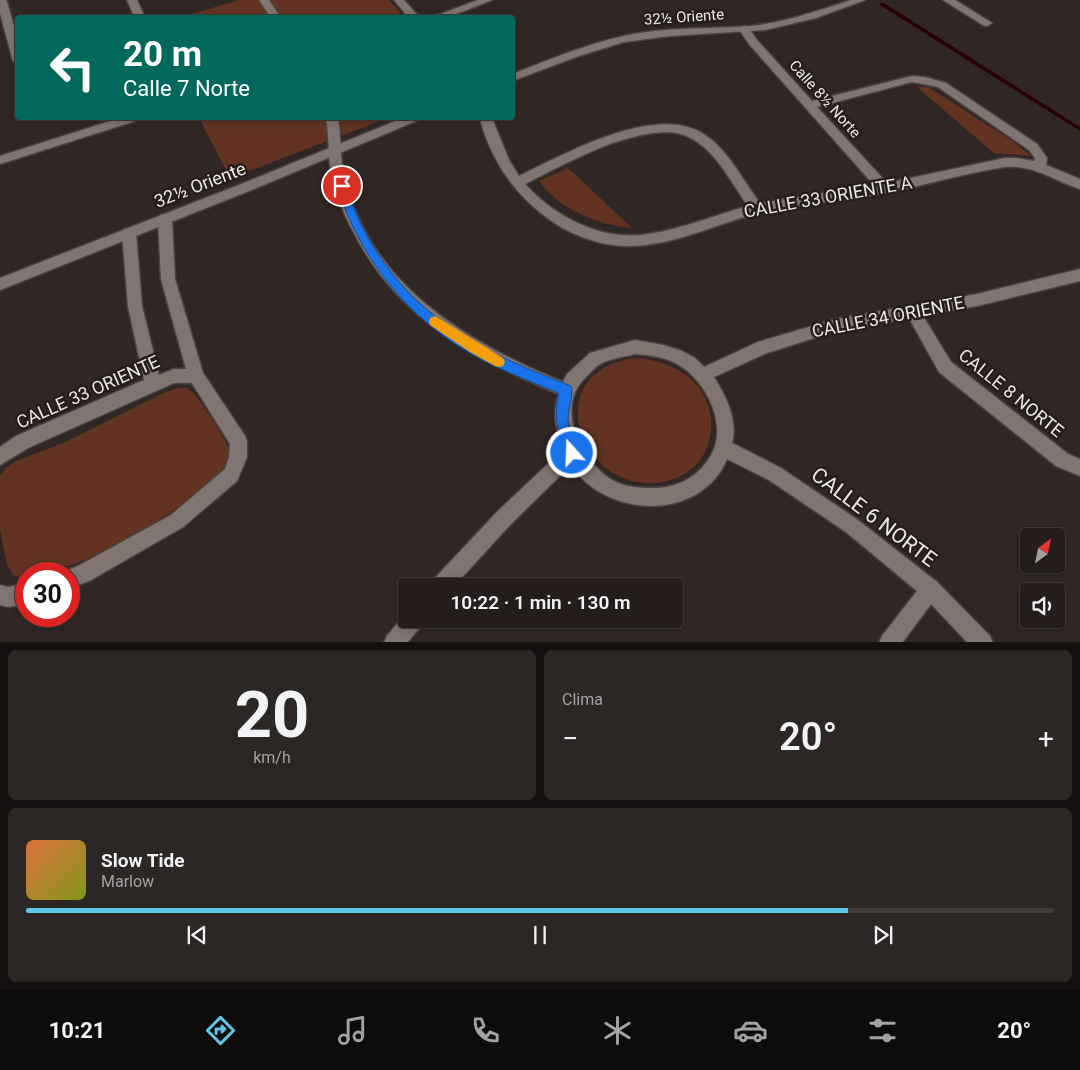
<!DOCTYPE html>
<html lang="es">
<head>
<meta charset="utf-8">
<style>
	:root { --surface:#241d1b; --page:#2c2624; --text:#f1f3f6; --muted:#a3a2a3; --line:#413b3a; --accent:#5bc8e7 }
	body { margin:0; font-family:Roboto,sans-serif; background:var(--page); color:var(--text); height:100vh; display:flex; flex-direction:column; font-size:19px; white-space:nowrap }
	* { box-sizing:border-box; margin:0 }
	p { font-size:16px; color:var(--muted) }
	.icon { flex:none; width:28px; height:28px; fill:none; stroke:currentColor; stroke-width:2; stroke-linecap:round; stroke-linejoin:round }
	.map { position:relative; height:642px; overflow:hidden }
	.side { display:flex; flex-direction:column; gap:8px; padding:8px; background:#14100f; flex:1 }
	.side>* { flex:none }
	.top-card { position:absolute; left:15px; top:15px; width:500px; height:105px; border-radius:5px; box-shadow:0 2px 8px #0003,0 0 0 1px var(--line); background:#00695c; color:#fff; overflow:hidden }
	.needle { width:32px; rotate:33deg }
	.buttons { position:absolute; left:1020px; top:528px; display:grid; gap:10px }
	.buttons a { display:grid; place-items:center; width:45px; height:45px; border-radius:5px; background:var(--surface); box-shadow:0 2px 8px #0003,0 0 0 1px var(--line); font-size:25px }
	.speed { position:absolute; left:15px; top:562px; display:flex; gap:10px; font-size:25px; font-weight:700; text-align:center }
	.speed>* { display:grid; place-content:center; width:65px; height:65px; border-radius:50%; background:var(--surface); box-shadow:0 2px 8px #0003,0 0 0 1px var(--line); line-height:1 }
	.speed .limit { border:8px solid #d22; background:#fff; color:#111 }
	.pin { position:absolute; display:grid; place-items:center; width:42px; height:42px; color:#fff; margin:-21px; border:2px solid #fff; border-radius:50%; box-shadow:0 1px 5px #0007 }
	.me { position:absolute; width:55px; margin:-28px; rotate:340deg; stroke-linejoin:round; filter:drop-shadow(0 0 4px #0008) }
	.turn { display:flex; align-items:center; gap:18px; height:105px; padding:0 25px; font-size:22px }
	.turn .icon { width:65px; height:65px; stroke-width:2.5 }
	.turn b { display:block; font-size:35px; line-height:42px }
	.big { font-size:38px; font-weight:600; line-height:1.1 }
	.side .tile { flex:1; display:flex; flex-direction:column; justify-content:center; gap:8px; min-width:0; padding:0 18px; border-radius:8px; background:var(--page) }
	.side .dial { align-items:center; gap:0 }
	.dial b { font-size:65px; line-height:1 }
	.song { display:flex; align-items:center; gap:15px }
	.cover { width:60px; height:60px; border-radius:8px; background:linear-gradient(135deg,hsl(20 70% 55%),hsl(70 70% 35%)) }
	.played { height:5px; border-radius:2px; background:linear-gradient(90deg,var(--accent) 80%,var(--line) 80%) }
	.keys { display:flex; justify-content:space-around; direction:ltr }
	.heat { display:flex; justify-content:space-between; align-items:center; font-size:28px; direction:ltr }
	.side .tiles { flex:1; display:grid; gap:8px; grid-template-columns:1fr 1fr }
	.tile:last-child { grid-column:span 2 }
	.trip { position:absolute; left:398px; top:578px; width:285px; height:50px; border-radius:5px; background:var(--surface); box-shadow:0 2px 8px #0003,0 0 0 1px var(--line); font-weight:600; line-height:50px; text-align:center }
	.menu { display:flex; height:80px; justify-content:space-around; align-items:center; background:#0e0c0b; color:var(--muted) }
	.menu .icon { width:35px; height:35px }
	.menu .selected { color:var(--accent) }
	.menu b { font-size:22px; color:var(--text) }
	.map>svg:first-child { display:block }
	.green { fill:#623323 }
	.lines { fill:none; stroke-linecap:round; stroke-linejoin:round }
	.stream { fill:#270300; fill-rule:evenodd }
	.street-casing { stroke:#4b4341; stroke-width:3 }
	.secondary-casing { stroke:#4b4341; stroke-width:3 }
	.street { fill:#807571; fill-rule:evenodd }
	.secondary { fill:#807571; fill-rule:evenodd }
	.route { fill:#1a73e8; stroke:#114b97 }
	.slow { fill:#f59e0b }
	.labels { text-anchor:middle; stroke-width:5; stroke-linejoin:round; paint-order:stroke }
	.far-street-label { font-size:15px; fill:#ece6e4; stroke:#261e1b }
	.street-label { font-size:18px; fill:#ece6e4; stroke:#261e1b }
	.near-street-label { font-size:21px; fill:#ece6e4; stroke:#261e1b }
</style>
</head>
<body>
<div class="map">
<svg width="1080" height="643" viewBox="0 0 1080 643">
	<rect width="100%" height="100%" fill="#302724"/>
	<g class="green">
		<polygon points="240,0 389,0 404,17 177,18"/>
		<polygon points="917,87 928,87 1014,142 1031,156 994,153"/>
		<polygon points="199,118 388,118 230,178"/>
		<path d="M568,168l64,60c-34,-3 -72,-18 -93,-47z"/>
		<path d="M635,358c21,1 39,7 56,21 33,30 25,87 -20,101 -84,26 -142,-107 -36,-122z"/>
		<path d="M179,388h7l9,6c9,14 38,51 35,66 -2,13 -19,22 -28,30 -42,32 -122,84 -176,84v3l-12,-1 -7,-11 -7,-36v-53l6,-8 10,-7 45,-17 107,-53z"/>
	</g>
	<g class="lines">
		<polygon class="stream" points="880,3 884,3 1080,127 1080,131 880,5"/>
		<g class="street-casing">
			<g id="street">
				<polygon points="0,0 6,0 7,2 18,40 18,64 13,61 0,13"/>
				<polygon points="127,0 137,0 145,18 135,18"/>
				<polygon points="259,0 269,0 281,18 271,18"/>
				<polygon points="394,0 404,0 420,18 409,18"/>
				<polygon points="478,0 492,0 446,18 430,18"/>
				<polygon points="943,0 955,0 992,23 987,26 983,25"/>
				<path d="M744,26l4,1 9,13 55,61 100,-25 13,1 21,6 91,61 10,14 -1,7 34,14v10c-26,-8 -47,-25 -75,-22 -40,6 -79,18 -119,26 -37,7 -75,9 -113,17 -43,8 -84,30 -127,35 -79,10 -149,-55 -166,-127h12l17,42 10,16c46,-22 138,-74 186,-41 24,16 38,46 55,68l114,-18 -125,-141 -10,-15zM912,82l26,5 91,63 6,8 -1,3 -18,-3h-11l-118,25 -70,-76zM668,132c41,2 59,45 80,74 -33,9 -65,23 -100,28 -46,8 -93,-17 -123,-50 44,-22 94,-51 143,-52z"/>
				<polygon points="120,118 137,118 135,121 0,164 0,156"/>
				<path d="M326,118h12c3,17 2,36 5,53 22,111 124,172 220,211l4,-8 23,-21 45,-13 28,5 19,6 13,7 9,9 54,-25 78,-23 141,-25 103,-25v12l-103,25 -54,10 28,46 117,92 12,5v17l-24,-10 -117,-94 -30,-54 -73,13 -69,22 -53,24c12,20 24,42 18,66l49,25 77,52 79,62 53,54 3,7h-25l-37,-39 -29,39h-23l3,-7 35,-45 -71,-59 -77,-52 -42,-21c-26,63 -121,60 -156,6l-60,59 -57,62h-23l3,-7 64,-68 66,-62c-8,-17 -12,-36 -5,-55 -86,-35 -163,-77 -206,-163 -10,-18 -18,-39 -22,-60 -3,-17 -2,-36 -5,-53zM635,354c15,1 31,3 44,11 28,17 50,61 31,92 -13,21 -33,31 -57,31 -16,0 -33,-1 -47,-12 -29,-23 -51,-72 -18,-101 4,-4 9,-10 14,-12 10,-5 22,-6 33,-9z"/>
				<polygon points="165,214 170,215 172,219 175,279 203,373 245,436 247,442 247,457 237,481 183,527 91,580 69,589 69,574 62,574 62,572 78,566 171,515 225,469 229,457 230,444 192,383 174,383 28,448 0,465 0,447 16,436 144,380 128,306 122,233 124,229 129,228 134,229 136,233 142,306 159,375 174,369 186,369 161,279 158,219 160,215"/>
				<polygon points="26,584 26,604 8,607 0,605 0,585 8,587"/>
				<polygon points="406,613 406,619 424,619 421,626 407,643 384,643 387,636"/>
			</g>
		</g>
		<g class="secondary-casing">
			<g id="secondary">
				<path d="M851,0h14l-49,18 -51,12 -95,6 -46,6 -45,14 -67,25v-7c42,-16 84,-34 128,-41 37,-6 74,-4 111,-7 34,-4 67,-15 100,-26z"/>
				<polygon points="403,118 418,118 416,121 254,189 0,290 0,278 244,183"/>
			</g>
		</g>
		<use href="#street" class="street"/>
		<use href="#secondary" class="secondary"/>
	</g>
	<path class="route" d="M342,183c7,3 8,15 11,23 11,28 27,54 47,77 46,53 107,78 171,103 3,8 -3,23 -3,32 0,13 6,24 11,35l-2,5 -5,2 -4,-2c-10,-23 -15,-41 -9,-65 -20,-8 -40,-16 -60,-25 -78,-35 -137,-100 -162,-182z"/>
	<polygon class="slow" points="435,316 503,358 505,362 503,366 499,367 495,366 470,352 430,325 429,321 430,318"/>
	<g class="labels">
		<g class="far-street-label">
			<text transform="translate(684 17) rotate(-4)" y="5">32½ Oriente</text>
			<text transform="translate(825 99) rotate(48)" y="5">Calle 8½ Norte</text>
		</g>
		<g class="street-label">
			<text transform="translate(200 185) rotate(-21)" y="6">32½ Oriente</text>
			<text transform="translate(828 197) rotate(-10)" y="6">CALLE 33 ORIENTE A</text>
			<text transform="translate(888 317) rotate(-11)" y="6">CALLE 34 ORIENTE</text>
			<text transform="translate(88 392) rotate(-24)" y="6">CALLE 33 ORIENTE</text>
			<text transform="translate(1011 393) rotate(39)" y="6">CALLE 8 NORTE</text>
		</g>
		<g class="near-street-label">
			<text transform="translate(874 517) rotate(37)" y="7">CALLE 6 NORTE</text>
		</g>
	</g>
</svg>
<div class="buttons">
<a><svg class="needle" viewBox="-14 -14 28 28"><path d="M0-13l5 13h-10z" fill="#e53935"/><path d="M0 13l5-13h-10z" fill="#a3a2a3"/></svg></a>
<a><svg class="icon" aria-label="sound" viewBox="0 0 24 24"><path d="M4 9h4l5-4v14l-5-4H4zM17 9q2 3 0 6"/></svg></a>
</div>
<div class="speed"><div class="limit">30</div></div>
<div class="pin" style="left:342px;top:186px;background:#d93025"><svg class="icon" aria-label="arrive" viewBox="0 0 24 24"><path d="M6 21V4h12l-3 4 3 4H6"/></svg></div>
<svg class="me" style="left:572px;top:453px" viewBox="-20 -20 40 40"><circle r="17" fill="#1a73e8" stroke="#fff" stroke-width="3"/><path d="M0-11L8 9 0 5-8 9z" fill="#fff"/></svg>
<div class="trip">10:22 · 1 min · 130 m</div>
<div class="top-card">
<div class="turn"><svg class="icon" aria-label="left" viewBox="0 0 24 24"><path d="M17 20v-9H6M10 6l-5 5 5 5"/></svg><div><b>20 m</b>Calle 7 Norte</div></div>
</div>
</div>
<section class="side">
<div class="tiles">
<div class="tile dial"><b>20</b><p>km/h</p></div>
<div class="tile"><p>Clima</p>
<div class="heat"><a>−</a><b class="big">20°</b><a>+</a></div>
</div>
<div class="tile">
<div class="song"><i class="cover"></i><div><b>Slow Tide</b><p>Marlow</p></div></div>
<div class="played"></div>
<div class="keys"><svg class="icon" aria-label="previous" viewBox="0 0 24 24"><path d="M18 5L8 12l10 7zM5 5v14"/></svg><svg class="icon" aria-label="pause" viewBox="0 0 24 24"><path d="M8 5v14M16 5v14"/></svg><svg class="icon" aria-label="next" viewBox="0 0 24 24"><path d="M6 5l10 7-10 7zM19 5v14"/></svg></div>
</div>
</div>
</section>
<nav class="menu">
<b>10:21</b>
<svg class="icon selected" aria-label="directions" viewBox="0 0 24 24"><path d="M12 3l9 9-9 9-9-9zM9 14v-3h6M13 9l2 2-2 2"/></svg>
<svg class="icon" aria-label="music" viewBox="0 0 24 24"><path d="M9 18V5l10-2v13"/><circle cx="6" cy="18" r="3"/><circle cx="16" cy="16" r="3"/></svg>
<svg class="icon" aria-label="phone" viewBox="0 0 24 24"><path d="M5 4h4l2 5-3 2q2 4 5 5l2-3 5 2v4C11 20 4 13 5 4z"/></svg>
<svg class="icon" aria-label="climate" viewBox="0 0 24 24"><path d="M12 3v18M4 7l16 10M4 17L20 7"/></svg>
<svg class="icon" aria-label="car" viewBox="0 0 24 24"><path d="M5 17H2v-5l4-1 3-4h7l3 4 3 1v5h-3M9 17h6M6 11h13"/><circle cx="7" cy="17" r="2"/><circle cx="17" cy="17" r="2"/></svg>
<svg class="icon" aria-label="filters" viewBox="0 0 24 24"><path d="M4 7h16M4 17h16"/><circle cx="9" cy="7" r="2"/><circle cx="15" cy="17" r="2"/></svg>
<b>20°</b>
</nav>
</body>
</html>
